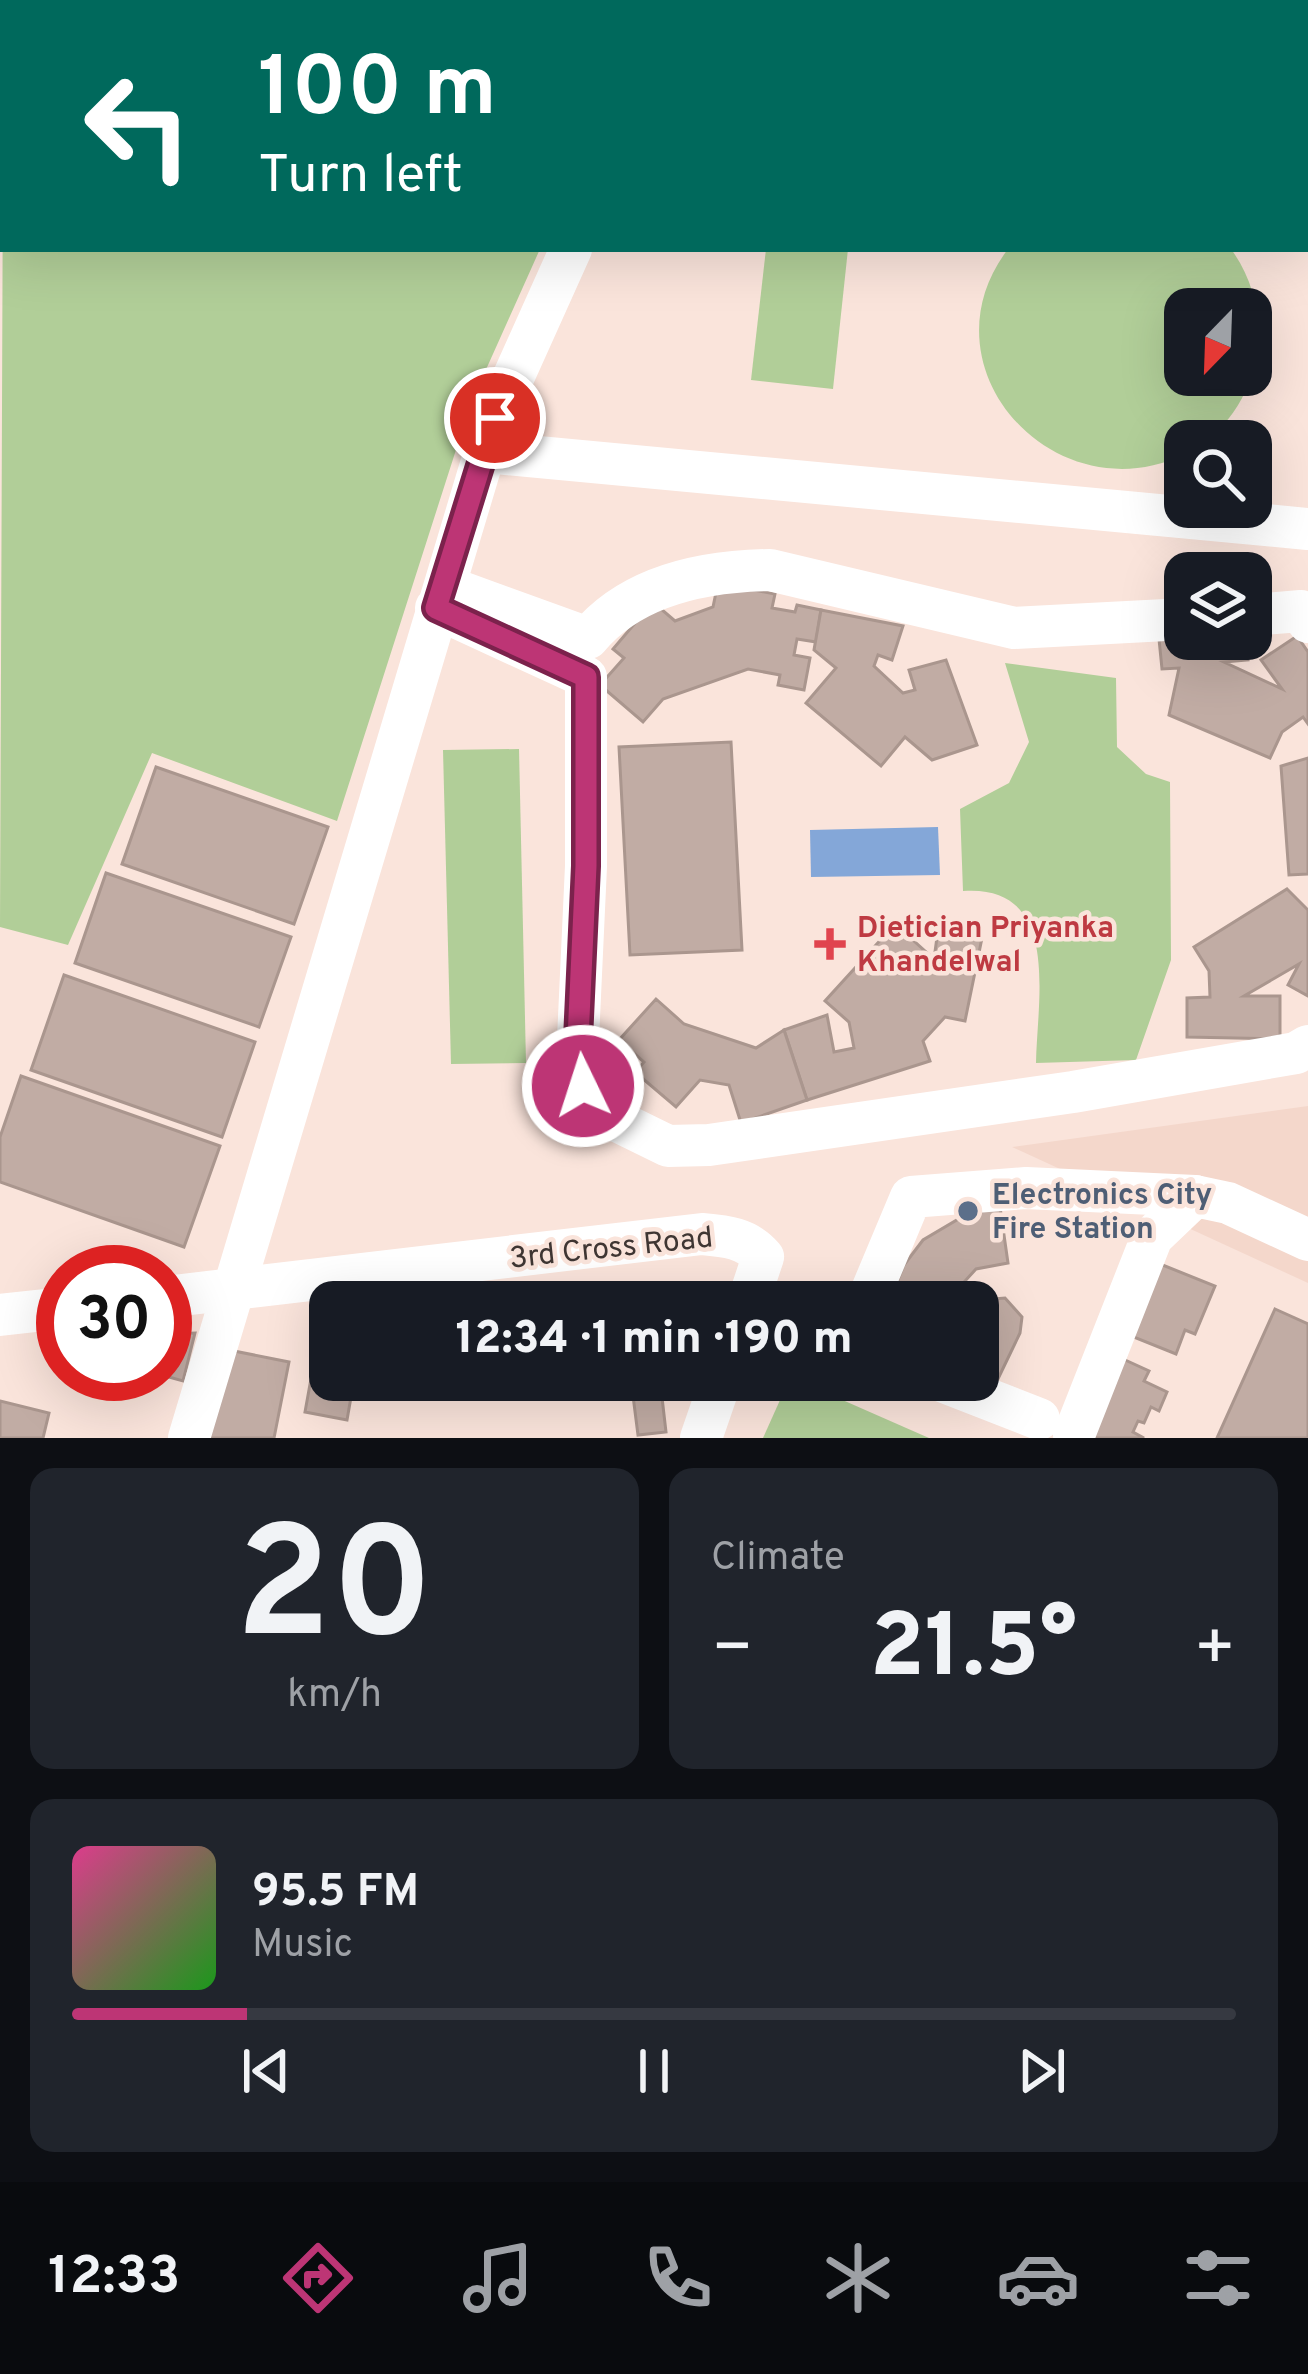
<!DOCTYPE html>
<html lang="en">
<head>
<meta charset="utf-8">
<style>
	:root { --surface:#171b24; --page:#20242c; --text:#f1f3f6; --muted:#9ea1a6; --line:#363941; --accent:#bd3575 }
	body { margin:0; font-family:Overpass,sans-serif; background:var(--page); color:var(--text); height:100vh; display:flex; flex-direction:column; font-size:45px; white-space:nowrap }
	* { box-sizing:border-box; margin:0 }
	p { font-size:39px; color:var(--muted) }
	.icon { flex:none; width:66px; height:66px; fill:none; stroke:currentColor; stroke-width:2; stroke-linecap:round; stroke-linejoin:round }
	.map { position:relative; height:1438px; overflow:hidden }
	.sheet { display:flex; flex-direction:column; gap:30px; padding:30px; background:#0d0f14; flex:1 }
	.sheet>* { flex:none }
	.top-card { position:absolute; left:0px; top:0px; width:1308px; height:252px; box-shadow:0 12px 48px #0002; background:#00695c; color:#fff; overflow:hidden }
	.needle { width:78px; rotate:203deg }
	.controls { position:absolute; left:1164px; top:288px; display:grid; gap:24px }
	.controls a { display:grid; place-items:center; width:108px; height:108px; border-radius:24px; background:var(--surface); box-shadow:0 12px 48px #0002; font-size:60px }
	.speed { position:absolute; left:36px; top:1245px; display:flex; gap:24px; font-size:60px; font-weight:700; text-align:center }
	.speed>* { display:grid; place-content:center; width:156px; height:156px; border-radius:50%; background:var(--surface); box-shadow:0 12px 48px #0002; line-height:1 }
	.speed .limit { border:18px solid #d22; background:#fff; color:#111 }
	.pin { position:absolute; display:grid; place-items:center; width:102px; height:102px; color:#fff; margin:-51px; border:6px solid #fff; border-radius:50%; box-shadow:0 3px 12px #0007 }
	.me { position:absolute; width:132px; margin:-66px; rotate:356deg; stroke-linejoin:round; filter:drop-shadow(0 0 9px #0008) }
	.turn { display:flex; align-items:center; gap:42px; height:252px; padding:0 60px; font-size:54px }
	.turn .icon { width:156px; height:156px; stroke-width:2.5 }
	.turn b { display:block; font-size:84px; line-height:102px }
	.big { font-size:90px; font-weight:800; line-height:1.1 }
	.sheet .card { flex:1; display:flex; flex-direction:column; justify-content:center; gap:18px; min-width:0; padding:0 42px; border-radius:24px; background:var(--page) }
	.sheet .dial { align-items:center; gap:0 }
	.dial b { font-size:156px; line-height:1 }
	.song { display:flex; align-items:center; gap:36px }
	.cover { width:144px; height:144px; border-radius:18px; background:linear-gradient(135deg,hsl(330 70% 55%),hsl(120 70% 35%)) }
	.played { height:12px; border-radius:6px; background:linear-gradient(90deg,var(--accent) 15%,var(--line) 15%) }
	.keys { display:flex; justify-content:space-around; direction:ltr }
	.heat { display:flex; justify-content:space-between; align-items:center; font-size:66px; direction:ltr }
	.sheet .tiles { flex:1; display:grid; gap:30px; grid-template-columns:1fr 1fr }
	.card:last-child { grid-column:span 2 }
	.trip { position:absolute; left:309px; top:1281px; width:690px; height:120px; border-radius:24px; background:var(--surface); box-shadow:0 12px 48px #0002; font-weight:800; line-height:120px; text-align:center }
	.tab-bar { display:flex; height:192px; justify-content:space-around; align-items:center; background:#090b0e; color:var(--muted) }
	.tab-bar .icon { width:84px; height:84px }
	.tab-bar .active { color:var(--accent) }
	.tab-bar b { font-size:54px; color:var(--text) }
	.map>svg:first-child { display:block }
	.built { fill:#f4d7cb }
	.green { fill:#b1ce98; fill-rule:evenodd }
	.water { fill:#84a7d8 }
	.building { fill:#c1aca4; stroke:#aa968e; stroke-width:3 }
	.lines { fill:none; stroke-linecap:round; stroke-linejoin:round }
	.minor { stroke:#fff; stroke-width:42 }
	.route-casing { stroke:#7b224c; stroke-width:30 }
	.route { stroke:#bd3575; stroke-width:21 }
	.health-dot { fill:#e0444e; stroke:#fae4db; stroke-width:4.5 }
	.service-dot { fill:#5c6f8a; stroke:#fae4db; stroke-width:4.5 }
	.labels { text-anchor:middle; stroke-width:9; stroke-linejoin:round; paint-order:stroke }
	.health-label { font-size:30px; font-weight:bold; fill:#be3a42; stroke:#fae4db; text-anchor:start }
	.service-label { font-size:30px; font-weight:bold; fill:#4e5e75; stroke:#fae4db; text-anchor:start }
	.street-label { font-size:30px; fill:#3f3633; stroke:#fae4db }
</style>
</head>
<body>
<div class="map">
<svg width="1308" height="1438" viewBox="0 0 1308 1438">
	<rect width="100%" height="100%" fill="#fae4db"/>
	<polygon class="built" points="1308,1106 1308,1283 1012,1147"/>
	<g class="green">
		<polygon points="101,0 653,0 99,3"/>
		<polygon points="3,148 3,249 540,249 471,403 337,821 152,753 68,945 0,927"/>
		<polygon points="766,249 848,249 833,389 751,380"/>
		<path d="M1008,249h223c44,60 34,146 -25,192h-21v13c-130,63 -267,-87 -177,-205zM1185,309h66v66h-66z"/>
		<path d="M1005,663l111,15 1,69 29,27 24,8 1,178 -35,100 -100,3c1,-64 26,-179 -73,-172l-3,-82 49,-26 20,-41z"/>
		<polygon points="519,749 526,1063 451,1064 443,750"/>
		<polygon points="789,1380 797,1380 929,1438 763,1438"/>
	</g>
	<polygon class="water" points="938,827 940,875 811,877 810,830"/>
	<g class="building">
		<polygon points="718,583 775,594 772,608 795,612 797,605 821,610 816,642 797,639 794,655 810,658 804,690 778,685 780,675 748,669 663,699 643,722 600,685 624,658 613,649 653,602 675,621 713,607"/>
		<polygon points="821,610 903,626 892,660 878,655 874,666 903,693 915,690 909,670 946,660 977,745 932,760 905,737 881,766 806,703 836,668 814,650"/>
		<polygon points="1158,629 1185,639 1246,639 1248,660 1224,662 1282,689 1261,660 1297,636 1308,652 1308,724 1303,717 1282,732 1270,758 1169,715 1179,668 1162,669"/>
		<polygon points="731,742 742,950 630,955 619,747"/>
		<polygon points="1308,758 1308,874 1289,875 1281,766"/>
		<polygon points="156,767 328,827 294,924 122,864"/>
		<polygon points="106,873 291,937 259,1027 75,963"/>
		<polygon points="1287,889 1308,910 1308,996 1288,985 1299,964 1244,996 1280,996 1280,1039 1187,1037 1187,998 1210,997 1209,971 1194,947"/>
		<polygon points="895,924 934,959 938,930 982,938 965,1021 945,1017 923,1041 930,1061 807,1100 784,1030 827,1015 834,1052 854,1048 849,1022 825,1001"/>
		<polygon points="64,975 255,1042 222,1137 31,1070"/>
		<polygon points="656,999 684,1024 756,1048 784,1030 807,1100 741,1123 729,1085 700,1080 676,1107 635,1072 644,1062 619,1040"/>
		<polygon points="21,1076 220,1146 184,1247 0,1182 0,1137"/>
		<polygon points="1000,1207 1008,1263 976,1269 965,1281 980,1300 1005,1298 1022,1317 1020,1333 996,1383 978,1375 978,1302 889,1302 904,1265 923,1240 967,1214"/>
		<polygon points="1155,1262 1215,1286 1195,1334 1185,1330 1176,1354 1126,1334"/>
		<polygon points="1275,1309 1308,1324 1308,1438 1217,1438"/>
		<polygon points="195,1333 183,1381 158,1374 165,1374 165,1334"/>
		<polygon points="318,1340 330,1343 330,1380 354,1380 347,1420 305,1412"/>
		<polygon points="219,1348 289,1362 274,1438 202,1438"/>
		<polygon points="1123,1359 1149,1371 1144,1381 1167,1392 1159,1411 1151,1407 1144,1423 1138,1421 1133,1432 1144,1438 1087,1438"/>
		<polygon points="631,1380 660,1380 666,1432 638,1435"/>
		<polygon points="0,1401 49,1413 43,1438 0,1438"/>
	</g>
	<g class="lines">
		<g class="minor">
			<polyline points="954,0 957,3"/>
			<polyline points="681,3 683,0"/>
			<polyline points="0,8 3,3"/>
			<polyline points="1305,61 1308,62"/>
			<polyline points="1305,151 1308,151"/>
			<polyline points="485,452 1308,529"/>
			<path d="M461,592l127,46c44,-53 116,-67 182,-68l244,58 171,-9"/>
			<polyline points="436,608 586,677 586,866 578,1039 583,1086 617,1121 668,1146 709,1145 1073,1092 1296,1053 1308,1046"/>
			<polyline points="1251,615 1301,611 1308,622"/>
			<path d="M165,1297l537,-63c24,2 45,4 61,23l-15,45"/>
			<polyline points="867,1302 911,1197 1026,1188 1195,1196"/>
			<polyline points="0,1315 63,1308"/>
			<polyline points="939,1380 1039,1419"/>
			<polyline points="1074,1435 1152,1237 1195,1196 1228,1203 1308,1240"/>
			<polyline points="189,1438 495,418 571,249"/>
			<polyline points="701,1438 721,1380"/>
		</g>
	</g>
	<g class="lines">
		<g class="route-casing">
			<polyline id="route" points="495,418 436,608 586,677 586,866 578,1039 583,1086"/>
		</g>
		<use href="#route" class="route"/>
	</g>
	<path class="health-dot" d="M824 926h12v12h12v12h-12v12h-12v-12h-12v-12h12z"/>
	<circle class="service-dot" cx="968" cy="1211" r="12"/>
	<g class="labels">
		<g class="health-label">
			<text x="857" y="937">Dietician Priyanka<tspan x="857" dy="34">Khandelwal</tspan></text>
		</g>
		<g class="service-label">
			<text x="992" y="1204">Electronics City<tspan x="992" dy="34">Fire Station</tspan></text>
		</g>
		<g class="street-label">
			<text transform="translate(611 1247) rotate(-6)" y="10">3rd Cross Road</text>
		</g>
	</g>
</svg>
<div class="controls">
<a><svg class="needle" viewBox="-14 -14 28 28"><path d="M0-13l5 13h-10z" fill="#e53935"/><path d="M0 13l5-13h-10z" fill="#9ea1a6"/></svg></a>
<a><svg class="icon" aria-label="search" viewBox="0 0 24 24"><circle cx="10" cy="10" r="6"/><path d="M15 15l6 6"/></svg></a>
<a><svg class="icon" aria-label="layers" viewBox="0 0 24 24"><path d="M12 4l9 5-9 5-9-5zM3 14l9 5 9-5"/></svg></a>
</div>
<div class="speed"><div class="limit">30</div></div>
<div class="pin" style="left:495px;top:418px;background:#d93025"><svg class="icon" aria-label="arrive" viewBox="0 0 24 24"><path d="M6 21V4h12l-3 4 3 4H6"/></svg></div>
<svg class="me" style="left:583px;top:1086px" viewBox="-20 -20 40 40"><circle r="17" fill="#bd3575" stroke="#fff" stroke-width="3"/><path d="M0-11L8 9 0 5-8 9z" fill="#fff"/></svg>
<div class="trip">12:34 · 1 min · 190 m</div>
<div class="top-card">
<div class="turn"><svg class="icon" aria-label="left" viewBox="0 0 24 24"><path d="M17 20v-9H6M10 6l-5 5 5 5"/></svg><div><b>100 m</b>Turn left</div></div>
</div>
</div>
<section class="sheet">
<div class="tiles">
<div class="card dial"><b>20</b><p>km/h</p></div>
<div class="card"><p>Climate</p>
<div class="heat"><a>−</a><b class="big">21.5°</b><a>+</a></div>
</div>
<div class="card">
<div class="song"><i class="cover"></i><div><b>95.5 FM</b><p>Music</p></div></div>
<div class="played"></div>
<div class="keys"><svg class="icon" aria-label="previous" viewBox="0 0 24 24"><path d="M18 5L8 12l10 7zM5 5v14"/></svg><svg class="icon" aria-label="pause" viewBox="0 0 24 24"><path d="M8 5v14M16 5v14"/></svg><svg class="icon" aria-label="next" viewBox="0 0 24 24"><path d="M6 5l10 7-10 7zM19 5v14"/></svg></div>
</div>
</div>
</section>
<nav class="tab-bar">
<b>12:33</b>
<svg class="icon active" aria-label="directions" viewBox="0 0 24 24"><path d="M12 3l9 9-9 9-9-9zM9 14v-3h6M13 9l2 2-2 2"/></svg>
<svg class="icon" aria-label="music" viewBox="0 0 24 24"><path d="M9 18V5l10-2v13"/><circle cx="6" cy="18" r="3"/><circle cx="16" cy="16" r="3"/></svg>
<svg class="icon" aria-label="phone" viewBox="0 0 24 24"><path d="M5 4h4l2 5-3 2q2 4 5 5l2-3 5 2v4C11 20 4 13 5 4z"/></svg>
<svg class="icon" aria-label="climate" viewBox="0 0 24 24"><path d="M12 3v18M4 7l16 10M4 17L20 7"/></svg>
<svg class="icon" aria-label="car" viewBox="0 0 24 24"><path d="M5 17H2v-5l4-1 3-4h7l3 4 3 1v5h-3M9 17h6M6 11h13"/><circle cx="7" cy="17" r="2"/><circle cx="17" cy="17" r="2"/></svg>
<svg class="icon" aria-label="filters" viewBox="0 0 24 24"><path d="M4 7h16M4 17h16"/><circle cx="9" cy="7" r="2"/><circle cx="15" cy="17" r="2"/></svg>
</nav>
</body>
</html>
